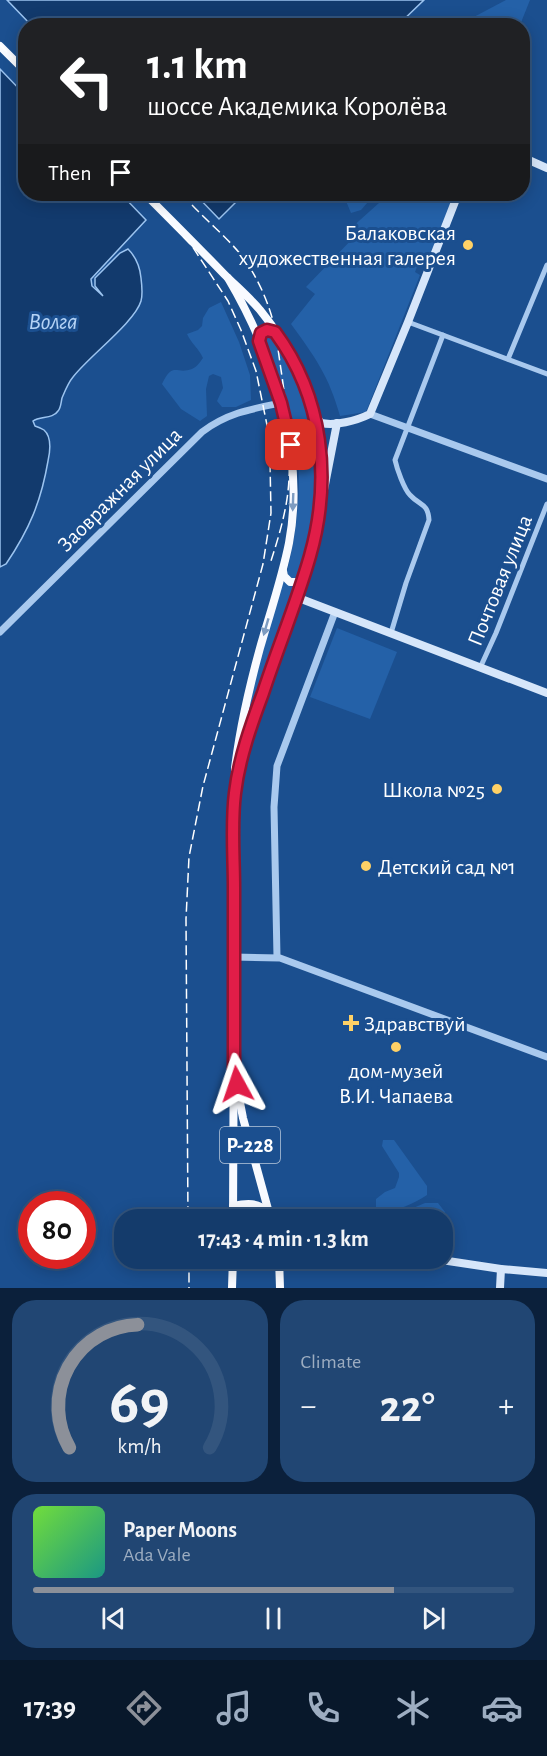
<!DOCTYPE html>
<html lang="en">
<head>
<meta charset="utf-8">
<style>
	:root { --surface:#143b6b; --page:#214673; --text:#f1f3f6; --muted:#9dadc1; --line:#33557e; --accent:#8c9099 }
	body { margin:0; font-family:"Alegreya Sans",sans-serif; background:var(--page); color:var(--text); height:100vh; display:flex; flex-direction:column; font-size:22px; white-space:nowrap }
	* { box-sizing:border-box; margin:0 }
	p { font-size:20px; color:var(--muted) }
	.icon { flex:none; width:33px; height:33px; fill:none; stroke:currentColor; stroke-width:2; stroke-linecap:round; stroke-linejoin:round }
	.map { position:relative; height:1288px; overflow:hidden }
	.drawer { display:flex; flex-direction:column; gap:12px; padding:12px; background:#0b203b; flex:1 }
	.drawer>* { flex:none }
	.hud { position:absolute; left:18px; top:18px; width:512px; height:183px; border-radius:24px; box-shadow:0 3px 15px #0003,0 0 0 2px var(--line); background:#202124; color:#fff; overflow:hidden }
	.speed { position:absolute; left:18px; top:1191px; display:flex; gap:12px; font-size:30px; font-weight:700; text-align:center }
	.speed>* { display:grid; place-content:center; width:78px; height:78px; border-radius:50%; background:var(--surface); box-shadow:0 3px 15px #0003,0 0 0 2px var(--line); line-height:1 }
	.speed .limit { border:9px solid #d22; background:#fff; color:#111 }
	.pin { position:absolute; display:grid; place-items:center; width:51px; height:51px; color:#fff; margin:-26px; border-radius:12px; box-shadow:0 3px 9px #0006 }
	.me { position:absolute; width:66px; margin:-33px; rotate:355deg; stroke-linejoin:round; filter:drop-shadow(0 0 4px #0008) }
	.turn { display:flex; align-items:center; gap:21px; height:126px; padding:0 30px; font-size:27px }
	.turn .icon { width:78px; height:78px; stroke-width:2.5 }
	.turn b { display:block; font-size:42px; line-height:51px }
	.then { display:flex; align-items:center; height:57px; padding:0 30px; background:#0003; gap:12px; font-size:22px }
	.big { font-size:45px; font-weight:600; line-height:1.1 }
	.drawer .card { flex:1; display:flex; flex-direction:column; justify-content:center; gap:9px; min-width:0; padding:0 21px; border-radius:24px; background:var(--page) }
	.drawer .dial { align-items:center; gap:0 }
	.dial svg { height:156px; overflow:visible; fill:none; stroke:var(--line); stroke-width:7; stroke-linecap:round; text-anchor:middle }
	.dial text { fill:var(--text); stroke:none }
	.song { display:flex; align-items:center; gap:18px }
	.cover { width:72px; height:72px; border-radius:9px; background:linear-gradient(135deg,hsl(100 70% 55%),hsl(170 70% 35%)) }
	.played { height:6px; border-radius:3px; background:linear-gradient(90deg,var(--accent) 75%,var(--line) 75%) }
	.keys { display:flex; justify-content:space-around; direction:ltr }
	.heat { display:flex; justify-content:space-between; align-items:center; font-size:33px; direction:ltr }
	.drawer .tiles { flex:1; display:grid; gap:12px; grid-template-columns:1fr 1fr }
	.card:last-child { grid-column:span 2 }
	.trip { position:absolute; left:114px; top:1209px; width:339px; height:60px; border-radius:24px; background:var(--surface); box-shadow:0 3px 15px #0003,0 0 0 2px var(--line); font-weight:600; line-height:60px; text-align:center }
	.menu { display:flex; height:96px; justify-content:space-around; align-items:center; background:#08182b; color:var(--muted) }
	.menu .icon { width:42px; height:42px }
	.menu .active { color:var(--accent) }
	.menu b { font-size:27px; color:var(--text) }
	.map>svg:first-child { display:block }
	.green { fill:#2461a8 }
	.water { fill:#123a6d; stroke:#9cc4f0; stroke-width:1.5 }
	.lines { fill:none; stroke-linecap:round; stroke-linejoin:round }
	.minor { stroke:#a9c9ee; stroke-width:5 }
	.tertiary { stroke:#a9c9ee; stroke-width:7 }
	.secondary { stroke:#d6e6fa; stroke-width:8 }
	.trunk { stroke:#f8faff; stroke-width:8 }
	.rail { stroke:#fff; stroke-width:1.5; stroke-dasharray:10 4.5; stroke-linecap:butt }
	.oneway { fill:#7e9cc1 }
	.route-casing { stroke:#92132f; stroke-width:15 }
	.route { stroke:#e11d48; stroke-width:10 }
	.poi-dot { fill:#ffd166; stroke:#1b4f8f; stroke-width:2 }
	.labels { text-anchor:middle; stroke-width:6; stroke-linejoin:round; paint-order:stroke }
	.shield { fill:#1b4f8f; stroke:#bbcadd; stroke-width:1.5 }
	.shield-label { font-size:21px; font-weight:bold; fill:#fff }
	.poi-label { font-size:22px; fill:#fff; stroke:#1b4f8f; text-anchor:end }
	.street-label { font-size:22px; fill:#fff; stroke:#1b4f8f }
	.water-label { font-size:24px; font-style:italic; fill:#b5d3f5; stroke:#1b4f8f }
</style>
</head>
<body>
<div class="map">
<svg width="547" height="1288" viewBox="0 0 547 1288">
	<rect width="100%" height="100%" fill="#1b4f8f"/>
	<g class="green">
		<polygon points="506,0 530,0 520,25 477,25 470,19"/>
		<polygon points="348,194 375,194 361,210 351,213 346,201"/>
		<path d="M389,194h65l-26,66 -7,-3 -6,15 5,3 -54,137 -26,4c-11,-40 -25,-59 -49,-92l24,-30 -9,-7 50,-52 -6,-6z"/>
		<path d="M221,302l18,40 11,33 1,25 -15,7h-14l-5,-6 6,-13 -2,-11 -8,-3 -4,2 -3,13 1,27 -7,5 -19,-12 -19,-25c11,-23 14,-9 30,-15 5,-2 8,-7 11,-11 -4,-9 -12,-15 -16,-24l11,-4 4,-4 1,-8 6,-10z"/>
		<path d="M267,333h3l5,4c9,14 20,29 25,44 27,70 21,127 -1,196l-2,3 -9,-3 -1,-5c12,-51 17,-99 5,-151 -7,-29 -20,-56 -30,-84z"/>
		<polygon points="282,577 290,585 296,588 251,715 246,713"/>
		<polygon points="337,628 397,652 370,719 310,697"/>
		<path d="M383,1140h11l33,46v9c-15,10 -34,18 -51,16v-12l9,-7 10,-4 4,-11v-4l-17,-27z"/>
		<polygon points="425,1203 438,1203 445,1212 447,1220 443,1227 442,1220 387,1219"/>
		<path d="M240,1259h30l-2,7c-7,3 -19,2 -27,-1z"/>
	</g>
	<g class="water">
		<polygon points="7,0 424,0 398,25 32,26"/>
		<path d="M0,69l25,26 1,99h95l25,26 -55,59 1,7 11,10 -8,-10v-8l25,-25 8,-4c8,8 12,18 13,29 1,8 2,16 0,23 -6,21 -53,56 -68,76 -5,6 -8,14 -11,21 -1,4 -1,10 -4,13 -5,8 -18,5 -25,10l2,5c3,1 6,2 9,4 8,7 6,22 4,31 -7,41 -19,69 -42,103l-6,3z"/>
		<polygon points="195,194 244,194 219,219"/>
	</g>
	<g class="lines">
		<g class="minor">
			<polyline points="408,322 547,374"/>
			<polyline points="508,359 547,265"/>
			<path d="M391,633l15,-50 23,-63c-1,-17 -9,-14 -19,-25 -6,-6 -13,-26 -15,-35l48,-125"/>
			<polyline points="480,668 496,633 547,504"/>
		</g>
		<g class="tertiary">
			<polyline points="370,414 547,479"/>
			<path d="M0,632l202,-200c25,-19 49,-23 79,-29"/>
			<polyline points="233,957 280,958 547,1057"/>
			<polyline points="277,957 274,807 277,766 335,612"/>
		</g>
		<g class="secondary">
			<polyline points="522,157 547,168"/>
			<path d="M315,415l6,8c14,3 35,-2 49,-9l38,-92 50,-128"/>
			<polyline points="323,495 337,423"/>
			<polyline points="296,597 547,693"/>
			<polyline points="428,1258 501,1269 547,1273"/>
			<polyline points="500,1288 501,1269"/>
		</g>
		<g class="trunk">
			<polyline points="0,46 26,72"/>
			<path d="M145,194c26,26 53,53 79,80 12,12 25,23 36,36 20,25 40,55 49,86 17,51 16,109 1,161 -21,73 -55,141 -71,215"/>
			<path d="M228,278c45,76 78,176 61,265 -7,35 -19,70 -29,105 -11,40 -20,79 -25,120l-2,452"/>
			<polyline points="283,571 284,576 290,582 298,582 302,580"/>
			<polyline points="237,1087 243,1118 271,1220"/>
			<path d="M233,1206c14,-3 25,-4 36,7"/>
			<polyline points="279,1258 280,1288"/>
			<polyline points="232,1288 233,1258"/>
		</g>
		<g class="rail">
			<polyline points="0,45 26,71"/>
			<polyline points="144,194 192,246 228,301 241,330 256,371 267,425 270,462 271,513 263,564 203,786 189,857 186,919 188,1220"/>
			<path d="M192,205c17,18 39,36 53,55 15,22 26,48 31,74 6,47 16,96 13,144 -1,29 -10,58 -19,86"/>
			<polyline points="189,1258 189,1288"/>
		</g>
	</g>
	<defs><path id="oneway-solid" d="M-6-.8H1V-3.2L6.5 0L1 3.2V.8H-6Z" transform="scale(1.5)"/></defs>
	<g class="oneway">
		<use href="#oneway-solid" transform="translate(293 502) rotate(92)"/>
		<use href="#oneway-solid" transform="translate(266 627) rotate(106)"/>
	</g>
	<g class="lines">
		<g class="route-casing">
			<path id="route" d="M237,1084l-3,-15c0,-60 0,-121 0,-181 0,-31 -3,-64 1,-95 4,-34 16,-68 28,-100 15,-46 34,-91 47,-137 22,-77 13,-159 -35,-224l-8,-2 -6,3 -2,8 22,62 10,42"/>
		</g>
		<use href="#route" class="route"/>
	</g>
	<g class="poi-dot">
		<circle cx="468" cy="245" r="6"/>
		<circle cx="497" cy="789" r="6"/>
		<circle cx="366" cy="866" r="6"/>
		<path d="M348 1014h6v6h6v6h-6v6h-6v-6h-6v-6h6z"/>
		<circle cx="396" cy="1047" r="6"/>
	</g>
	<g class="labels">
		<rect class="shield" x="220" y="1127" width="60" height="36" rx="4.5"/>
		<g class="shield-label">
			<text x="250" y="1152">Р-228</text>
		</g>
		<g class="poi-label">
			<text x="456" y="240">Балаковская<tspan x="456" dy="25">художественная галерея</tspan></text>
			<text x="485" y="797">Школа №25</text>
			<text x="378" y="874" text-anchor="start">Детский сад №1</text>
			<text x="364" y="1031" text-anchor="start">Здравствуй</text>
			<text x="396" y="1078" text-anchor="middle">дом-музей<tspan x="396" dy="25">В.И. Чапаева</tspan></text>
		</g>
		<g class="street-label">
			<text transform="translate(119 489) rotate(-45)" y="8">Заовражная улица</text>
			<text transform="translate(499 580) rotate(-68)" y="8">Почтовая улица</text>
		</g>
		<g class="water-label">
			<text x="53" y="329">Волга</text>
		</g>
	</g>
</svg>
<div class="speed"><div class="limit">80</div></div>
<div class="pin" style="left:291px;top:445px;background:#d93025"><svg class="icon" aria-label="arrive" viewBox="0 0 24 24"><path d="M6 21V4h12l-3 4 3 4H6"/></svg></div>
<svg class="me" style="left:237px;top:1084px" viewBox="-20 -20 40 40"><path d="M0-17L14 15 0 8-14 15z" fill="#e11d48" stroke="#fff" stroke-width="4"/></svg>
<div class="trip">17:43 · 4 min · 1.3 km</div>
<div class="hud">
<div class="turn"><svg class="icon" aria-label="left" viewBox="0 0 24 24"><path d="M17 20v-9H6M10 6l-5 5 5 5"/></svg><div><b>1.1 km</b>шоссе Академика Королёва</div></div>
<div class="then">Then<svg class="icon" aria-label="arrive" viewBox="0 0 24 24"><path d="M6 21V4h12l-3 4 3 4H6"/></svg></div>
</div>
</div>
<section class="drawer">
<div class="tiles">
<div class="card dial"><svg viewBox="0 0 100 80">
<path d="M14 69A42 42 0 1 1 86 69"/>
<path d="M14 69A42 42 0 0 1 49 6" stroke="#8c9099"/>
<text x="50" y="56" font-size="32" font-weight="700">69</text>
<text x="50" y="72" font-size="11">km/h</text>
</svg></div>
<div class="card"><p>Climate</p>
<div class="heat"><a>−</a><b class="big">22°</b><a>+</a></div>
</div>
<div class="card">
<div class="song"><i class="cover"></i><div><b>Paper Moons</b><p>Ada Vale</p></div></div>
<div class="played"></div>
<div class="keys"><svg class="icon" aria-label="previous" viewBox="0 0 24 24"><path d="M18 5L8 12l10 7zM5 5v14"/></svg><svg class="icon" aria-label="pause" viewBox="0 0 24 24"><path d="M8 5v14M16 5v14"/></svg><svg class="icon" aria-label="next" viewBox="0 0 24 24"><path d="M6 5l10 7-10 7zM19 5v14"/></svg></div>
</div>
</div>
</section>
<nav class="menu">
<b>17:39</b>
<svg class="icon active" aria-label="directions" viewBox="0 0 24 24"><path d="M12 3l9 9-9 9-9-9zM9 14v-3h6M13 9l2 2-2 2"/></svg>
<svg class="icon" aria-label="music" viewBox="0 0 24 24"><path d="M9 18V5l10-2v13"/><circle cx="6" cy="18" r="3"/><circle cx="16" cy="16" r="3"/></svg>
<svg class="icon" aria-label="phone" viewBox="0 0 24 24"><path d="M5 4h4l2 5-3 2q2 4 5 5l2-3 5 2v4C11 20 4 13 5 4z"/></svg>
<svg class="icon" aria-label="climate" viewBox="0 0 24 24"><path d="M12 3v18M4 7l16 10M4 17L20 7"/></svg>
<svg class="icon" aria-label="car" viewBox="0 0 24 24"><path d="M5 17H2v-5l4-1 3-4h7l3 4 3 1v5h-3M9 17h6M6 11h13"/><circle cx="7" cy="17" r="2"/><circle cx="17" cy="17" r="2"/></svg>
</nav>
</body>
</html>
